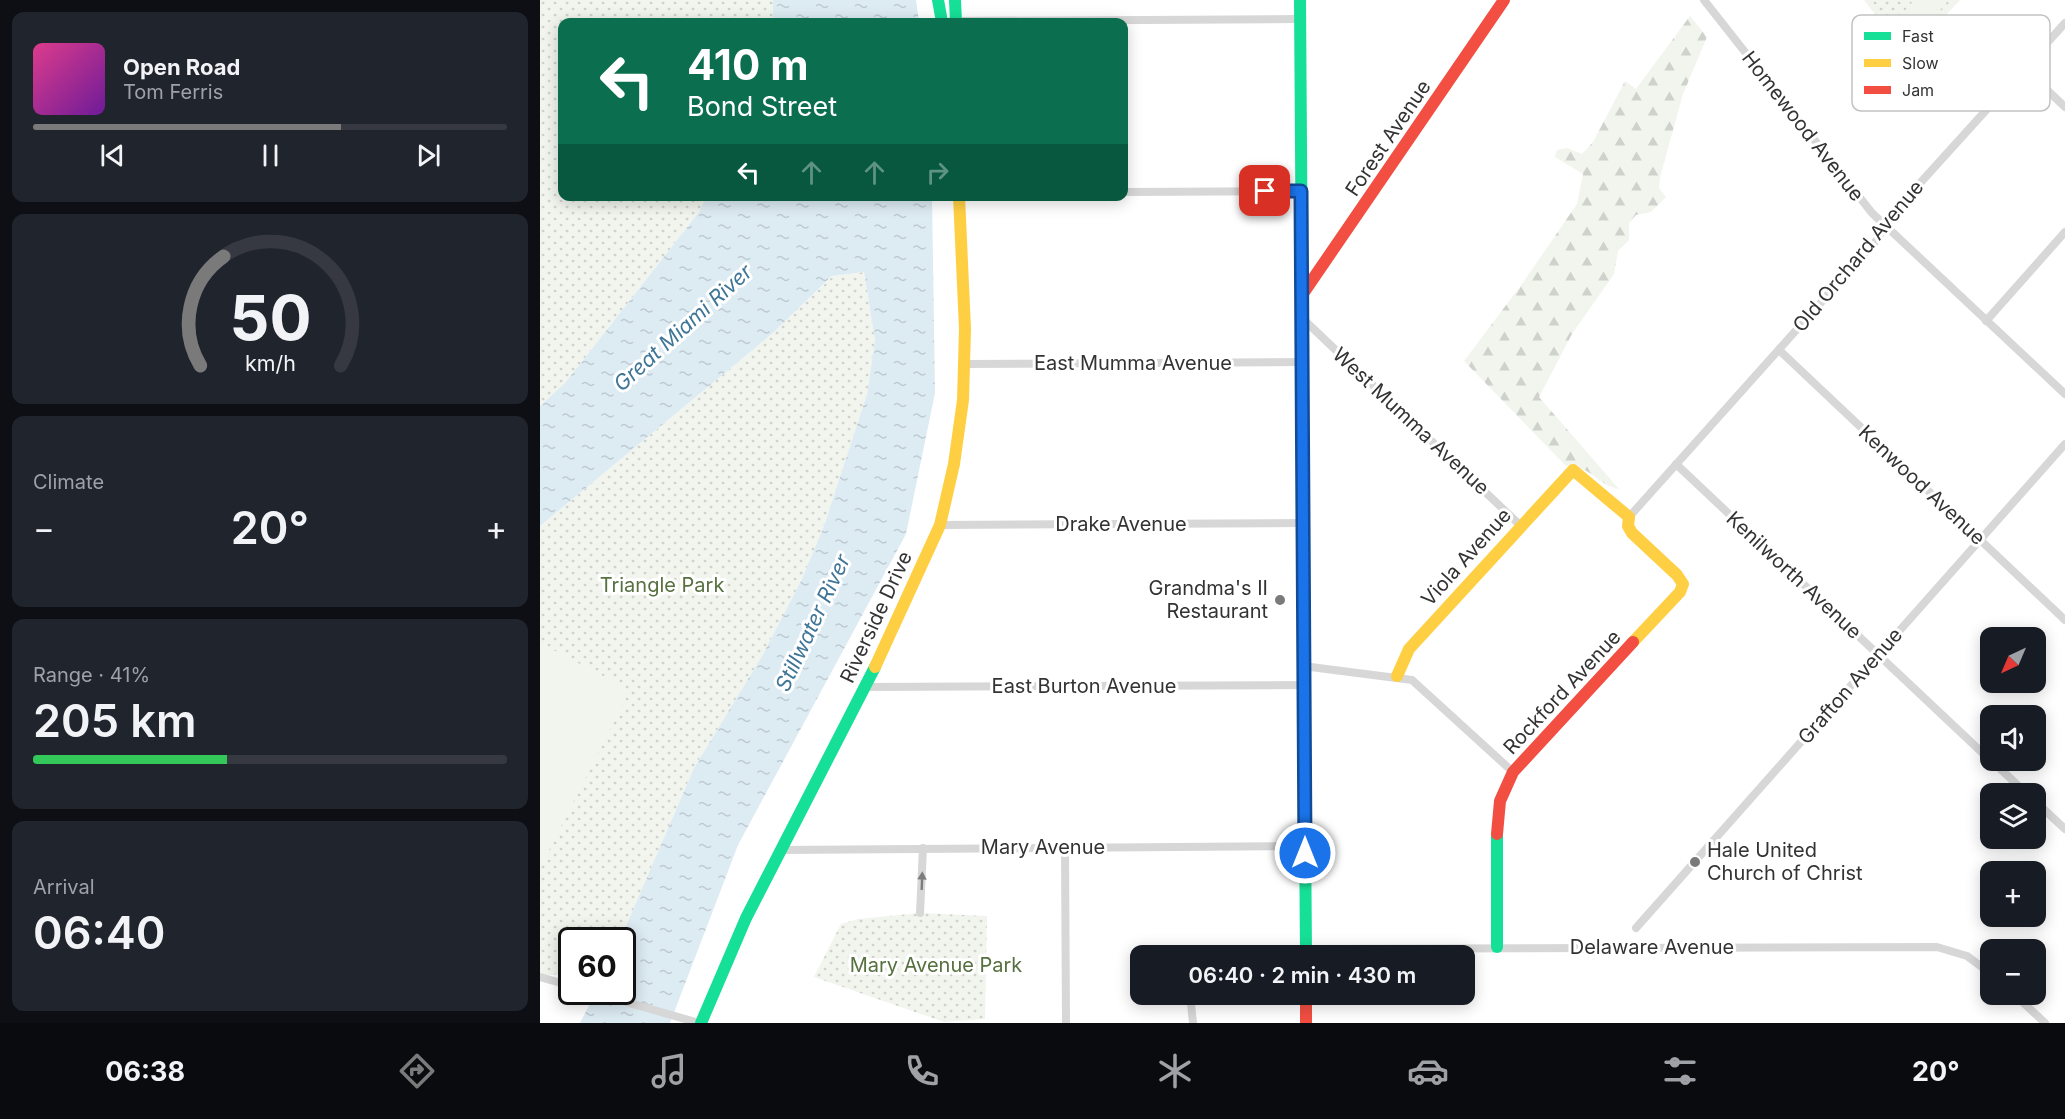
<!DOCTYPE html>
<html lang="en">
<head>
<meta charset="utf-8">
<style>
	:root { --surface:#171b24; --page:#20242c; --text:#f1f3f6; --muted:#9ea1a6; --line:#363941; --accent:#7a7a7a }
	body { margin:0; font-family:Inter,sans-serif; background:var(--page); color:var(--text); height:100vh; display:flex; flex-direction:column; font-size:22px; white-space:nowrap }
	* { box-sizing:border-box; margin:0 }
	p { font-size:20px; color:var(--muted) }
	.icon { flex:none; width:33px; height:33px; fill:none; stroke:currentColor; stroke-width:2; stroke-linecap:round; stroke-linejoin:round }
	.map { position:relative; flex:1; overflow:hidden }
	.drawer { display:flex; flex-direction:column; gap:12px; padding:12px; background:#0d0f14; width:540px }
	.drawer>* { flex:none }
	.hud { position:absolute; left:18px; top:18px; width:570px; height:183px; border-radius:12px; box-shadow:0 3px 15px #0003; background:#0b6e4f; color:#fff; overflow:hidden }
	.needle { width:39px; rotate:224deg }
	.fabs { position:absolute; left:1440px; top:627px; display:grid; gap:12px }
	.fabs a { display:grid; place-items:center; width:66px; height:66px; border-radius:12px; background:var(--surface); box-shadow:0 3px 15px #0003; font-size:30px }
	.speed { position:absolute; left:18px; top:927px; display:flex; gap:12px; font-size:30px; font-weight:700; text-align:center }
	.speed>* { display:grid; place-content:center; width:78px; height:78px; border-radius:50%; background:var(--surface); box-shadow:0 3px 15px #0003; line-height:1 }
	.speed .limit { border:3px solid #111; border-radius:9px; background:#fff; color:#111 }
	.pin { position:absolute; display:grid; place-items:center; width:51px; height:51px; color:#fff; margin:-26px; border-radius:12px; box-shadow:0 3px 9px #0006 }
	.me { position:absolute; width:66px; margin:-33px; rotate:0deg; stroke-linejoin:round; filter:drop-shadow(0 0 4px #0008) }
	.turn { display:flex; align-items:center; gap:21px; height:126px; padding:0 30px; font-size:27px }
	.turn .icon { width:78px; height:78px; stroke-width:2.5 }
	.turn b { display:block; font-size:42px; line-height:51px }
	.lanes { display:flex; align-items:center; height:57px; padding:0 30px; background:#0003; justify-content:center; gap:30px; direction:ltr }
	.lanes .off { opacity:.35 }
	.big { font-size:45px; font-weight:600; line-height:1.1 }
	.drawer .tile { flex:1; display:flex; flex-direction:column; justify-content:center; gap:9px; min-width:0; padding:0 21px; border-radius:12px; background:var(--page) }
	.drawer .dial { align-items:center; gap:0 }
	.dial svg { height:156px; overflow:visible; fill:none; stroke:var(--line); stroke-width:7; stroke-linecap:round; text-anchor:middle }
	.dial text { fill:var(--text); stroke:none }
	.song { display:flex; align-items:center; gap:18px }
	.cover { width:72px; height:72px; border-radius:9px; background:linear-gradient(135deg,hsl(330 70% 55%),hsl(280 70% 35%)) }
	.played { height:6px; border-radius:3px; background:linear-gradient(90deg,var(--accent) 65%,var(--line) 65%) }
	.keys { display:flex; justify-content:space-around; direction:ltr }
	.heat { display:flex; justify-content:space-between; align-items:center; font-size:33px; direction:ltr }
	.charge { height:9px; border-radius:4px; background:linear-gradient(90deg,#34c759 41%,var(--line) 0) }
	.trip { position:absolute; left:590px; top:945px; width:345px; height:60px; border-radius:12px; background:var(--surface); box-shadow:0 3px 15px #0003; font-weight:600; line-height:60px; text-align:center }
	.menu { display:flex; height:96px; justify-content:space-around; align-items:center; background:#090b0e; color:var(--muted) }
	.menu .icon { width:42px; height:42px }
	.menu .on { color:var(--accent) }
	.menu b { font-size:27px; color:var(--text) }
	main { display:flex; flex:1; min-height:0 }
	.map>svg:first-child { display:block }
	.green { fill:url(#green-dots) }
	.forest { fill:url(#forest-firs) }
	.pitch { fill:#f1f5ed }
	.water { fill:url(#water-ripples) }
	.lines { fill:none; stroke-linecap:round; stroke-linejoin:round }
	.street { stroke:#d7d7d7; stroke-width:8 }
	.fast { stroke:#16e098; stroke-width:12 }
	.slow { stroke:#ffcf43; stroke-width:12 }
	.jam { stroke:#f24e42; stroke-width:12 }
	.oneway { fill:#7d7d7d }
	.route-casing { stroke:#114b97; stroke-width:15 }
	.route { stroke:#1a73e8; stroke-width:10 }
	.poi-dot { fill:#7a7a7a; stroke:#fff; stroke-width:2 }
	.labels { text-anchor:middle; stroke-width:6; stroke-linejoin:round; paint-order:stroke }
	.street-label { font-size:20px; fill:#333; stroke:#fff }
	.park-label { font-size:20px; fill:#56703f; stroke:#fff }
	.poi-label { font-size:20px; fill:#333; stroke:#fff; text-anchor:end }
	.water-label { font-size:21px; font-style:italic; fill:#3f7597; stroke:#fff }
	.key { fill:#fff; stroke:#c2c2c2; stroke-width:1.5 }
	.key-label { font-size:16px; fill:#333 }
</style>
</head>
<body>
<main>
<section class="drawer">
<div class="tile">
<div class="song"><i class="cover"></i><div><b>Open Road</b><p>Tom Ferris</p></div></div>
<div class="played"></div>
<div class="keys"><svg class="icon" aria-label="previous" viewBox="0 0 24 24"><path d="M18 5L8 12l10 7zM5 5v14"/></svg><svg class="icon" aria-label="pause" viewBox="0 0 24 24"><path d="M8 5v14M16 5v14"/></svg><svg class="icon" aria-label="next" viewBox="0 0 24 24"><path d="M6 5l10 7-10 7zM19 5v14"/></svg></div>
</div>
<div class="tile dial"><svg viewBox="0 0 100 80">
<path d="M14 69A42 42 0 1 1 86 69"/>
<path d="M14 69A42 42 0 0 1 26 13" stroke="#7a7a7a"/>
<text x="50" y="56" font-size="32" font-weight="700">50</text>
<text x="50" y="72" font-size="11">km/h</text>
</svg></div>
<div class="tile"><p>Climate</p>
<div class="heat"><a>−</a><b class="big">20°</b><a>+</a></div>
</div>
<div class="tile"><p>Range · 41%</p><b class="big">205 km</b><div class="charge"></div></div>
<div class="tile"><p>Arrival</p><b class="big">06:40</b></div>
</section>
<div class="map">
<svg width="1525" height="1023" viewBox="0 0 1525 1023">
	<defs>
		<pattern id="green-dots" width="8" height="8" patternUnits="userSpaceOnUse" patternTransform="scale(1.5)"><rect width="8" height="8" fill="#f1f5ed"/><path d="M2 2h.1M6 6h.1" fill="none" stroke="#cfd2cc" stroke-width="1.8" stroke-linecap="round"/></pattern>
		<pattern id="forest-firs" width="22" height="20" patternUnits="userSpaceOnUse" patternTransform="scale(1.5)"><rect width="22" height="20" fill="#f1f5ed"/><path d="M5 1l3.5 6h-7zM16 11l3.5 6h-7z" fill="#cfd2cc"/></pattern>
		<pattern id="water-ripples" width="26" height="14" patternUnits="userSpaceOnUse" patternTransform="scale(1.5)"><rect width="26" height="14" fill="#ddebf3"/><path d="M2 4q2-2 4 0t4 0M15 11q2-2 4 0t4 0" fill="none" stroke="#becad1"/></pattern>
	</defs>
	<rect width="100%" height="100%" fill="#fff"/>
	<g class="green">
		<polygon points="0,0 233,0 233,22 22,22 22,196 166,197 159,212 25,383 0,406"/>
		<polygon points="1324,0 1420,0 1367,55"/>
		<polygon points="324,272 335,340 327,394 284,526 261,581 222,656 154,768 80,940 32,940 31,973 0,976 0,526 233,333 293,276"/>
		<polygon points="380,913 447,916 445,1019 404,1022 274,977 301,924 318,919"/>
	</g>
	<path class="forest" d="M1150,16l17,21 -24,57 -23,83 -1,11 7,9 -15,15 -15,3 -7,8v17l-11,11 -4,23 -42,60 -33,63 80,92c-22,-4 -27,-23 -53,-23l-102,-105 58,-77 55,-80 6,-30 -28,-17 2,-7 10,-2 15,6 11,-12 32,-61 11,8z"/>
	<g class="pitch">
		<polygon points="1374,0 1408,1 1379,34 1359,17"/>
		<polygon points="0,643 90,690 2,864 0,863"/>
	</g>
	<g class="water">
		<polygon points="233,0 376,0 379,22 233,22"/>
		<polygon points="166,197 392,197 395,393 366,534 198,845 130,1023 40,1023 56,992 82,992 82,940 80,940 154,768 222,656 261,581 284,526 327,394 335,340 324,272 292,276 233,333 0,526 0,406 25,383 159,212"/>
	</g>
	<g class="lines">
		<g class="street">
			<polyline points="1164,0 1332,213 1525,394"/>
			<polyline points="411,21 760,19"/>
			<polyline points="1484,68 1525,107"/>
			<polyline points="584,192 761,191"/>
			<polyline points="762,318 981,526"/>
			<polyline points="1446,321 1525,232"/>
			<polyline points="1239,350 1525,620"/>
			<polyline points="425,364 762,362"/>
			<polyline points="1136,464 1450,760"/>
			<polyline points="1089,517 1336,241 1353,213 1525,23"/>
			<polyline points="400,525 762,523"/>
			<polyline points="763,666 872,680 973,772"/>
			<polyline points="325,687 763,685"/>
			<polyline points="1451,760 1487,794"/>
			<polyline points="1496,802 1525,829"/>
			<polyline points="525,847 526,1023"/>
			<polyline points="241,850 764,846"/>
			<polyline points="380,913 383,848"/>
			<polyline points="1096,928 1525,444"/>
			<polyline points="766,949 1397,947 1427,956 1450,973"/>
			<polyline points="0,977 32,986"/>
			<polyline points="51,992 159,1023"/>
			<polyline points="650,994 653,1023"/>
			<polyline points="1474,994 1505,1023"/>
		</g>
		<g class="fast">
			<polyline points="398,0 402,22"/>
			<polyline points="415,0 416,22"/>
			<polyline points="760,0 764,588"/>
			<polyline points="765,824 766,956"/>
			<polyline points="957,834 957,947"/>
			<polyline points="161,1023 206,918 335,667"/>
		</g>
		<g class="slow">
			<polyline points="764,588 765,824"/>
			<polyline points="335,667 400,525 414,464 423,400 425,329 419,196"/>
			<polyline points="857,676 869,649 1033,470 1089,517 1088,526 1092,533 1137,575 1143,584 1140,592 1093,642"/>
		</g>
		<g class="jam">
			<polyline points="762,295 964,0"/>
			<polyline points="957,834 960,801 973,772 1093,642"/>
			<polyline points="766,994 766,1023"/>
		</g>
	</g>
	<defs><path id="oneway-solid" d="M-6-.8H1V-3.2L6.5 0L1 3.2V.8H-6Z" transform="scale(1.5)"/></defs>
	<use class="oneway" href="#oneway-solid" transform="translate(382 881) rotate(-88)"/>
	<g class="lines">
		<g class="route-casing">
			<polyline id="route" points="725,191 761,191 765,853"/>
		</g>
		<use href="#route" class="route"/>
	</g>
	<g class="poi-dot">
		<circle cx="740" cy="600" r="6"/>
		<circle cx="1155" cy="862" r="6"/>
	</g>
	<g class="labels">
		<g class="street-label">
			<text transform="translate(1263 126) rotate(52)" y="7">Homewood Avenue</text>
			<text transform="translate(848 138) rotate(-56)" y="7">Forest Avenue</text>
			<text transform="translate(1318 256) rotate(-50)" y="7">Old Orchard Avenue</text>
			<text x="593" y="370">East Mumma Avenue</text>
			<text transform="translate(871 421) rotate(43)" y="7">West Mumma Avenue</text>
			<text transform="translate(1382 485) rotate(43)" y="7">Kenwood Avenue</text>
			<text x="581" y="531">Drake Avenue</text>
			<text transform="translate(926 557) rotate(-48)" y="7">Viola Avenue</text>
			<text transform="translate(1254 575) rotate(43)" y="7">Kenilworth Avenue</text>
			<text transform="translate(336 617) rotate(-65)" y="7">Riverside Drive</text>
			<text x="544" y="693">East Burton Avenue</text>
			<text transform="translate(1310 686) rotate(-49)" y="7">Grafton Avenue</text>
			<text transform="translate(1022 692) rotate(-47)" y="7">Rockford Avenue</text>
			<text x="503" y="854">Mary Avenue</text>
			<text x="1112" y="954">Delaware Avenue</text>
		</g>
		<g class="park-label">
			<text x="122" y="592">Triangle Park</text>
			<text x="396" y="972">Mary Avenue Park</text>
		</g>
		<g class="poi-label">
			<text x="728" y="595">Grandma's II<tspan x="728" dy="23">Restaurant</tspan></text>
			<text x="1167" y="857" text-anchor="start">Hale United<tspan x="1167" dy="23">Church of Christ</tspan></text>
		</g>
		<g class="water-label">
			<text transform="translate(143 328) rotate(-42)" y="7">Great Miami River</text>
			<text transform="translate(273 623) rotate(-65)" y="7">Stillwater River</text>
		</g>
	</g>
	<rect x="1312" y="15" width="198" height="96" rx="9" class="key"/>
	<rect x="1324" y="32" width="27" height="8" fill="#16e098"/>
	<rect x="1324" y="59" width="27" height="8" fill="#ffcf43"/>
	<rect x="1324" y="86" width="27" height="8" fill="#f24e42"/>
	<g class="key-label">
		<text x="1362" y="42">Fast</text>
		<text x="1362" y="69">Slow</text>
		<text x="1362" y="96">Jam</text>
	</g>
</svg>
<div class="fabs">
<a><svg class="needle" viewBox="-14 -14 28 28"><path d="M0-13l5 13h-10z" fill="#e53935"/><path d="M0 13l5-13h-10z" fill="#9ea1a6"/></svg></a>
<a><svg class="icon" aria-label="sound" viewBox="0 0 24 24"><path d="M4 9h4l5-4v14l-5-4H4zM17 9q2 3 0 6"/></svg></a>
<a><svg class="icon" aria-label="layers" viewBox="0 0 24 24"><path d="M12 4l9 5-9 5-9-5zM3 14l9 5 9-5"/></svg></a>
<a>+</a>
<a>−</a>
</div>
<div class="speed"><div class="limit">60</div></div>
<div class="pin" style="left:725px;top:191px;background:#d93025"><svg class="icon" aria-label="arrive" viewBox="0 0 24 24"><path d="M6 21V4h12l-3 4 3 4H6"/></svg></div>
<svg class="me" style="left:765px;top:853px" viewBox="-20 -20 40 40"><circle r="17" fill="#1a73e8" stroke="#fff" stroke-width="3"/><path d="M0-11L8 9 0 5-8 9z" fill="#fff"/></svg>
<div class="trip">06:40 · 2 min · 430 m</div>
<div class="hud">
<div class="turn"><svg class="icon" aria-label="left" viewBox="0 0 24 24"><path d="M17 20v-9H6M10 6l-5 5 5 5"/></svg><div><b>410 m</b>Bond Street</div></div>
<div class="lanes"><svg class="icon" aria-label="left" viewBox="0 0 24 24"><path d="M17 20v-9H6M10 6l-5 5 5 5"/></svg><svg class="icon off" aria-label="ahead" viewBox="0 0 24 24"><path d="M12 20V5M6 11l6-6 6 6"/></svg><svg class="icon off" aria-label="ahead" viewBox="0 0 24 24"><path d="M12 20V5M6 11l6-6 6 6"/></svg><svg class="icon off" aria-label="right" viewBox="0 0 24 24"><path d="M7 20v-9h11M14 6l5 5-5 5"/></svg></div>
</div>
</div>
</main>
<nav class="menu">
<b>06:38</b>
<svg class="icon on" aria-label="directions" viewBox="0 0 24 24"><path d="M12 3l9 9-9 9-9-9zM9 14v-3h6M13 9l2 2-2 2"/></svg>
<svg class="icon" aria-label="music" viewBox="0 0 24 24"><path d="M9 18V5l10-2v13"/><circle cx="6" cy="18" r="3"/><circle cx="16" cy="16" r="3"/></svg>
<svg class="icon" aria-label="phone" viewBox="0 0 24 24"><path d="M5 4h4l2 5-3 2q2 4 5 5l2-3 5 2v4C11 20 4 13 5 4z"/></svg>
<svg class="icon" aria-label="climate" viewBox="0 0 24 24"><path d="M12 3v18M4 7l16 10M4 17L20 7"/></svg>
<svg class="icon" aria-label="car" viewBox="0 0 24 24"><path d="M5 17H2v-5l4-1 3-4h7l3 4 3 1v5h-3M9 17h6M6 11h13"/><circle cx="7" cy="17" r="2"/><circle cx="17" cy="17" r="2"/></svg>
<svg class="icon" aria-label="filters" viewBox="0 0 24 24"><path d="M4 7h16M4 17h16"/><circle cx="9" cy="7" r="2"/><circle cx="15" cy="17" r="2"/></svg>
<b>20°</b>
</nav>
</body>
</html>
